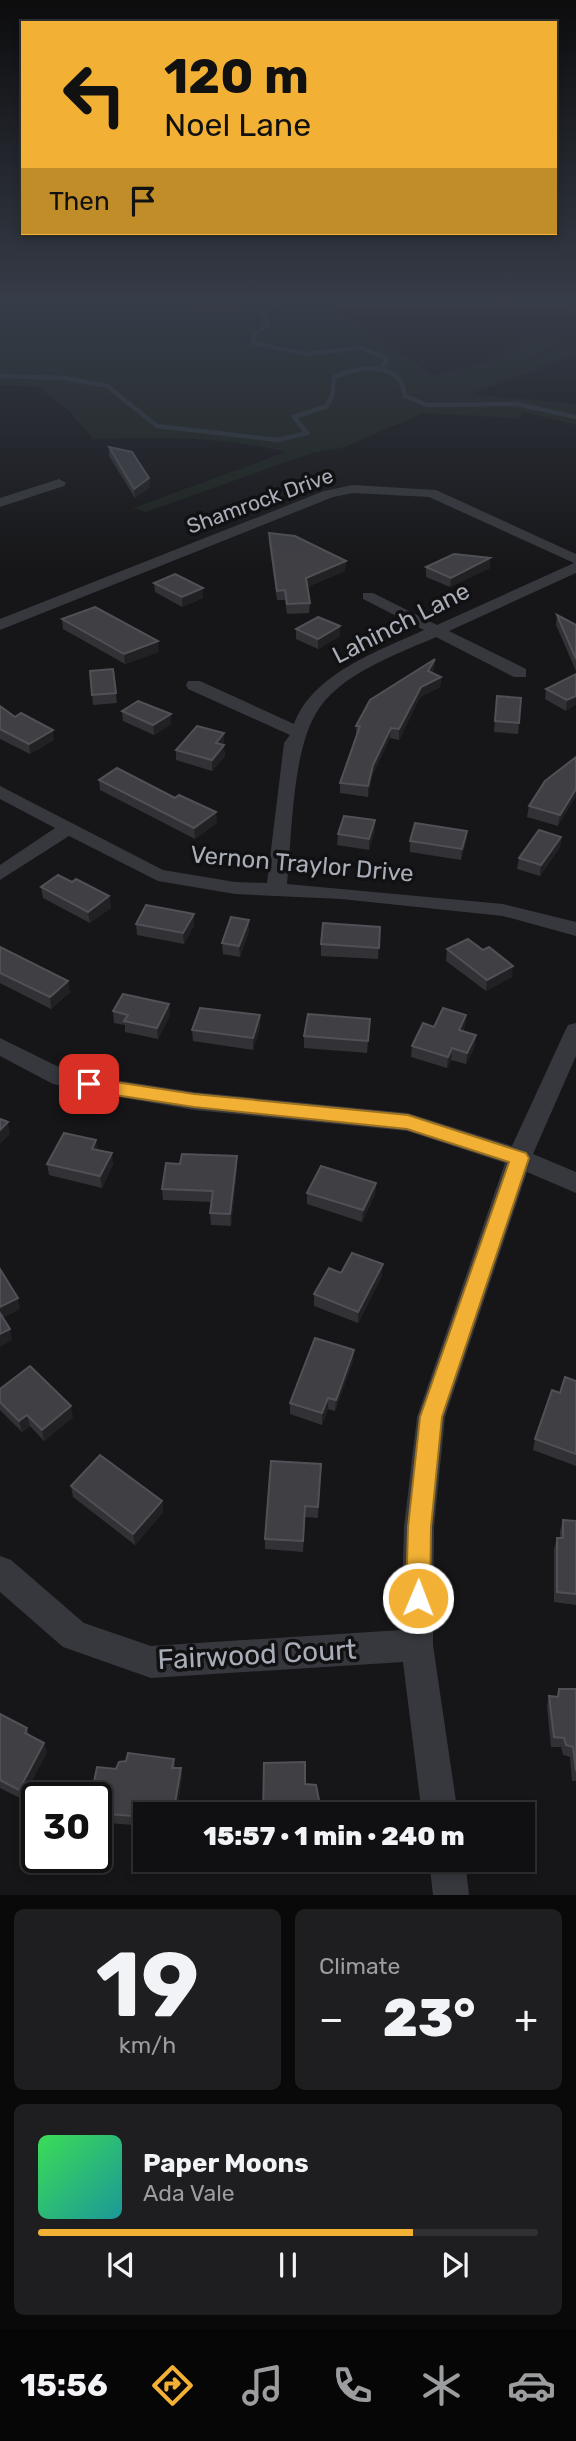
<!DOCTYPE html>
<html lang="en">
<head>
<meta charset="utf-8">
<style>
	:root { --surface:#101012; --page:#1e1e20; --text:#f1f3f6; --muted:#9c9d9f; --line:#303032; --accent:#f2b134 }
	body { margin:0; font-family:Rubik,sans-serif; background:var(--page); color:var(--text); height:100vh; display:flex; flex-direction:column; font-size:26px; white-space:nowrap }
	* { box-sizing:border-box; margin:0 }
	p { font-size:23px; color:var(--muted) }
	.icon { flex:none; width:38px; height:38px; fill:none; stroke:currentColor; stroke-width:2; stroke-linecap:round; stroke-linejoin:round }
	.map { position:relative; height:1895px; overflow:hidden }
	.details { display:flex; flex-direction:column; gap:14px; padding:14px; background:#09090a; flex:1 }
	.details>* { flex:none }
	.top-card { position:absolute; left:21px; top:21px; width:536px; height:214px; border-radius:0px; box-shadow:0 4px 10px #0003,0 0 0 2px var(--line); background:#f2b134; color:#111; overflow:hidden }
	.speed { position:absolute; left:21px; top:1782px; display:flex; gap:14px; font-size:35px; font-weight:700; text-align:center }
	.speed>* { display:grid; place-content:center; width:91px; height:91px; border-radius:50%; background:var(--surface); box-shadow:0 4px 10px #0003,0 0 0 2px var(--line); line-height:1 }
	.speed .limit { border:4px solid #111; border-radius:10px; background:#fff; color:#111 }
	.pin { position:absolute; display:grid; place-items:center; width:60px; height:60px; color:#fff; margin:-30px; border-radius:14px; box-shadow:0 4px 10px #0006 }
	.me { position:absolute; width:77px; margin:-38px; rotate:1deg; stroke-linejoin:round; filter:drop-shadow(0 0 5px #0008) }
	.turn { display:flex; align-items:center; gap:24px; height:147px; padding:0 28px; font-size:32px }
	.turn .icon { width:91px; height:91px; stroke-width:2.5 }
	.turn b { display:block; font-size:49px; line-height:60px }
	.then { display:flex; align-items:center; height:66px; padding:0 28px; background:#0003; gap:14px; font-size:26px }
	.big { font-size:52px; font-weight:800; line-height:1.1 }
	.details .card { flex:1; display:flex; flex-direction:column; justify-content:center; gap:10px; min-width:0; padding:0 24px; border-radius:10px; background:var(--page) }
	.details .dial { align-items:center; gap:0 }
	.dial b { font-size:91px; line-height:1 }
	.song { display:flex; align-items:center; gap:21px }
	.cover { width:84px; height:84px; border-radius:10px; background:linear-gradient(135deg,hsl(130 70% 55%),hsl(180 70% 35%)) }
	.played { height:7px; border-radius:4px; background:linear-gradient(90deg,var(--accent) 75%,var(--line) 75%) }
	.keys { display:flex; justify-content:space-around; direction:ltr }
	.heat { display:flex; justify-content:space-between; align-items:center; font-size:38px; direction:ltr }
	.details .tiles { flex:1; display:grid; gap:14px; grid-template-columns:1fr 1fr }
	.card:last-child { grid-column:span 2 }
	.trip { position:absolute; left:133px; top:1802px; width:402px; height:70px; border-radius:0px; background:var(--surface); box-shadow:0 4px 10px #0003,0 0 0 2px var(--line); font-weight:800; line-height:70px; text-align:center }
	.dock { display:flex; height:112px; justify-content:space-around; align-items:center; background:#060607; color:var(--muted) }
	.dock .icon { width:49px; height:49px }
	.dock .selected { color:var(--accent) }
	.dock b { font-size:32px; color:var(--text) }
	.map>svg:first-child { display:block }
	.green { fill:#1c231d }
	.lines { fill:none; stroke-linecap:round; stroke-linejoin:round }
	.stream { stroke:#2c353c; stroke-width:4.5 }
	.minor { fill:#37383d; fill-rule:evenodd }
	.wall { fill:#323236 }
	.shaded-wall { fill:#212124 }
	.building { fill:#3f3f44; stroke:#4f5156; stroke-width:2 }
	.route { fill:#f2b134; stroke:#9d7322; stroke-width:2 }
	.labels { text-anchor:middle; stroke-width:7; stroke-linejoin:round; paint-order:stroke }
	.far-street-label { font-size:21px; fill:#a8adb8; stroke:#111113 }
	.street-label { font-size:24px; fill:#a8adb8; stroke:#111113 }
	.near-street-label { font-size:28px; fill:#a8adb8; stroke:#111113 }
</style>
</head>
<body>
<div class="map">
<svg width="576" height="1895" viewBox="0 0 576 1895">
	<rect width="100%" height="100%" fill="#161618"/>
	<path class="green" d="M0,303h147l80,6 13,-6h86l107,72 50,-12 49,-26 26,3 -27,19 45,-16v11l-104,40 104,10v21l-52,-13 -7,6 -94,-5 -78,34 -36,7 -163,58 -13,-4 153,-56c-63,-16 -128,-15 -193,-13l-24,-28 -30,-24 -39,-2z"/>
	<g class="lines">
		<g class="stream">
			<polyline points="278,303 261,314 268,325 255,334 253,343 306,354 361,348 388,359 380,369"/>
			<path d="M0,376l64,2 43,8 50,40 121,14 29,-7 -13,-16 33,-11 5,-10 2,-19c26,-10 66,-18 71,19l22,9 90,-1 59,13"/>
		</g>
		<g class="minor">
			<polygon points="59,479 66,483 64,486 0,507 0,498"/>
			<path d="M353,485l83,5 140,64v19l-127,58 77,38v8h-12l-78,-40c-40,18 -98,37 -121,78 -23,41 -23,120 -28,169l216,20 73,18v14l-73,-20 -162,-17 -106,-5 -77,-13 -89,-45 -69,44v-15l55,-37 -55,-29v-13l163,84 72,12 32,1 17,-140 6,-8 -102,-46 -2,-4 2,-4h12l94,43c19,-51 85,-73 130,-94l-61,-31v-6h10l64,32 137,-62 -145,-66 -76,-4 -20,4 -333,133v-11l324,-128z"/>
			<polygon points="576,1023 576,1056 533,1154 576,1172 576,1193 527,1172 445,1417 434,1527 433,1645 458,1815 422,1815 403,1662 151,1678 63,1647 0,1592 0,1556 11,1560 84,1623 151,1646 401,1630 404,1527 417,1417 505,1163 407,1131 194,1110 89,1092 53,1084 0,1056 0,1038 67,1071 89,1076 194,1092 408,1113 512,1146 565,1031 568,1025"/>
			<polygon points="429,1860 465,1860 469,1895 433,1895"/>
		</g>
	</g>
	<g class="wall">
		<polygon points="546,303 576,303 576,313"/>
		<polygon points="109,447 149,478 150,487 135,498 109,456"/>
		<polygon points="269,533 346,561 345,571 307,587 310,603 309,613 287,614 285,600 277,600 269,543"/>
		<polygon points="490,558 490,568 450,587 426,577 426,567"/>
		<polygon points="154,583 203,588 203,598 182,607 155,592"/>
		<polygon points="557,615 576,625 576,671 556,625"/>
		<polygon points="62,619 159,652 125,664 63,629"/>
		<polygon points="340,626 340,636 318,649 296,639 296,629"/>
		<polygon points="435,659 434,669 432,673 441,677 440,687 420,697 399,740 390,738 372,776 368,797 340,793 340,783 356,736 356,726"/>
		<polygon points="113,669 117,703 93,705 90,671"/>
		<polygon points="576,674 566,711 545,699 546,689"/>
		<polygon points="497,696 519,723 518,734 494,732"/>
		<polygon points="0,706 15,717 54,740 30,754 0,739"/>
		<polygon points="122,711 171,714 171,724 154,735 123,721"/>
		<polygon points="224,733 224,744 223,745 225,756 212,771 176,760 176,750"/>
		<polygon points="576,757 558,826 527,817 529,806"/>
		<polygon points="99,780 217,823 195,839 100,790"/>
		<polygon points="375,831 369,850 337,845 338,834"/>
		<polygon points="467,831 466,842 461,860 410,852 410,841"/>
		<polygon points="561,837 560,847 540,876 517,869 519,858"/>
		<polygon points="72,882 109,896 111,908 90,923 43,898 41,887"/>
		<polygon points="194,914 194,925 184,944 137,935 136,924"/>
		<polygon points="249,920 249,931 240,957 223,954 222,943"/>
		<polygon points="380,927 378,959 321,956 321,944"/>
		<polygon points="0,947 70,992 51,1009 0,983"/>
		<polygon points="447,949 512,977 486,991 446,961"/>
		<polygon points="113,1011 170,1015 158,1039 125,1032 125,1025 114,1023"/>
		<polygon points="260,1015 260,1027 253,1050 193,1041 192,1030"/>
		<polygon points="466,1015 465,1026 463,1031 475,1046 466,1064 451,1060 447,1068 411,1057 412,1046 434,1027"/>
		<polygon points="369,1030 367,1053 304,1048 304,1036"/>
		<polygon points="97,1150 113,1164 102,1188 49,1175 47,1164"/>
		<polygon points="237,1156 237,1168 231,1226 211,1225 210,1213 212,1202 163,1200 162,1189 180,1164"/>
		<polygon points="376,1183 375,1194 362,1222 307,1204 307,1193"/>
		<polygon points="341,1273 382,1276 358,1323 314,1306 314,1294"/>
		<polygon points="353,1361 335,1411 328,1409 322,1425 290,1414 290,1403"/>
		<polygon points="576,1381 576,1466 533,1450 535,1439 560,1393"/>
		<polygon points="0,1389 73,1417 44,1441 30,1426 22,1432 0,1410"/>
		<polygon points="321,1464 318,1518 305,1517 303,1552 265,1549 265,1539"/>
		<polygon points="71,1486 162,1501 163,1512 135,1545 73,1497"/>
		<polygon points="563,1520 576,1521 576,1605 554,1602 554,1549 557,1538 560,1538 560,1531"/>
		<polygon points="559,1689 576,1689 576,1781 572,1781 570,1757 563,1755 561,1747 551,1747 547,1706 549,1696 557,1697"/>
		<polygon points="0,1714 27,1728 29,1735 44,1743 47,1752 22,1799 0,1788"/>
		<polygon points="174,1759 175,1768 181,1768 182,1777 176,1815 145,1815 145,1826 96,1822 96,1797 116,1769"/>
		<polygon points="262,1860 317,1860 317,1863 262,1865"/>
	</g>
	<g class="shaded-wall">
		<polygon points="149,478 150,487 135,498 134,489"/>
		<polygon points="490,558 490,568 450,587 451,578"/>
		<polygon points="346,561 345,571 306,587 306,578"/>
		<polygon points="203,588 203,598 182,607 182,597"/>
		<polygon points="340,626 340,636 318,649 318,639"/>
		<polygon points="158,641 159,652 125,664 124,654"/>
		<polygon points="435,659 434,669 428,682 428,671"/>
		<polygon points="441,677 440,687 420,697 399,740 399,729 421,687"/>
		<polygon points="576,696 576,705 566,711 567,700"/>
		<polygon points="171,714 171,724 154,735 153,725"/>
		<polygon points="391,728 390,738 372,776 368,797 368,786 373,765"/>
		<polygon points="53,730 54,740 30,754 29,744"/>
		<polygon points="224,733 224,744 216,754 216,743"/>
		<polygon points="224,745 225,756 212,771 212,760"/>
		<polygon points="576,789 576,797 558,826 560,815"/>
		<polygon points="216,812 217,823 195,839 194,828"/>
		<polygon points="375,820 375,831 369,850 369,839"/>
		<polygon points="467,831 466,842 461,860 462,849"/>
		<polygon points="561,837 560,847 540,876 541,865"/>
		<polygon points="109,896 111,908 90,923 88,912"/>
		<polygon points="194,914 194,925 184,944 183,933"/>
		<polygon points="249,920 249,931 240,957 239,946"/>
		<polygon points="513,966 512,977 486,991 487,980"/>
		<polygon points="68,981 70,992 51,1009 50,997"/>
		<polygon points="169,1004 170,1015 158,1039 157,1028"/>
		<polygon points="260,1015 260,1027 253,1050 253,1038"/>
		<polygon points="466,1015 465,1026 458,1041 459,1030"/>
		<polygon points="476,1035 475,1046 466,1064 467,1053"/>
		<polygon points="452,1048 451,1060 447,1068 448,1057"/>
		<polygon points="8,1122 10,1134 0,1144 0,1130"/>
		<polygon points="96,1140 98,1152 92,1149"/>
		<polygon points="112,1153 113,1164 102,1188 100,1176"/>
		<polygon points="237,1156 237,1168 231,1226 230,1214"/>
		<polygon points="376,1183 375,1194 362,1222 363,1210"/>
		<polygon points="383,1264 382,1276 358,1323 358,1312"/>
		<polygon points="18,1298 20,1309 0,1320 0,1307"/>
		<polygon points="10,1329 12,1340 0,1347 0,1334"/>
		<polygon points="354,1350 353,1361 335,1411 336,1400"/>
		<polygon points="328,1398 328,1409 322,1425 322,1413"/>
		<polygon points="71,1406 73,1417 44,1441 42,1430"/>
		<polygon points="27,1415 30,1426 22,1432 19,1421"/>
		<polygon points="162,1501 163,1512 135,1545 133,1534"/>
		<polygon points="44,1743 47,1752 22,1799 19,1790"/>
		<polygon points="181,1768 182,1777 176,1815 173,1815"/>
		<polygon points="320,1805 320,1815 316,1815 316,1810"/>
	</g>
	<g class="building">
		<polygon points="109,447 132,452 149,478 134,489"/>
		<polygon points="269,533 295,536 346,561 306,578 310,603 287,604 285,590 277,591"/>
		<polygon points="454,554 490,558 451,578 426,567"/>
		<polygon points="175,574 203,588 182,597 154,583"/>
		<polygon points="95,607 158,641 124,654 62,619"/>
		<polygon points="557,615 576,625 576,659"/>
		<polygon points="318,617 340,626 318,639 296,629"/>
		<polygon points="435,659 428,671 441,677 421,687 399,729 391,728 373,765 368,786 340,783 360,726 356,726 370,700"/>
		<polygon points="113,669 116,693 92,695 90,671"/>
		<polygon points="576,674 576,696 567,700 546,689"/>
		<polygon points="497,696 521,698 519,723 495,721"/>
		<polygon points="138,701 171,714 153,725 122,711"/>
		<polygon points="0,706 15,717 21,713 53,730 29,744 0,729"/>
		<polygon points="197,726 224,733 216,743 224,745 212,760 176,750"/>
		<polygon points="576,757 576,789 560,815 529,806 545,781"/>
		<polygon points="117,768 175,798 179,795 216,812 194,828 99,780"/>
		<polygon points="344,816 375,820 369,839 338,834"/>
		<polygon points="415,823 467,831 462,849 410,841"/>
		<polygon points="539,830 561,837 541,865 519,858"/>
		<polygon points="58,875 72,882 76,879 109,896 88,912 41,887"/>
		<polygon points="146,905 194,914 183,933 136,924"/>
		<polygon points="231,917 249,920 239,946 222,943"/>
		<polygon points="323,923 380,927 379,948 321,944"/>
		<polygon points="468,939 483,950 489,947 513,966 487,980 447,949"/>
		<polygon points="0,947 68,981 50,997 0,973"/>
		<polygon points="123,994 169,1004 157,1028 124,1021 128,1015 113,1011"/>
		<polygon points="200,1008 260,1015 253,1038 192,1030"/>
		<polygon points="443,1008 466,1015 459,1030 476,1035 467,1053 452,1048 448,1057 412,1046 423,1023 434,1027"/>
		<polygon points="308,1014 370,1019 368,1041 304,1036"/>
		<polygon points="0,1119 8,1122 0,1130"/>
		<polygon points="64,1133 96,1140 92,1149 112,1153 100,1176 47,1164"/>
		<polygon points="182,1154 237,1156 230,1214 210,1213 213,1191 162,1189 166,1163 180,1164"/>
		<polygon points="321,1166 376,1183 363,1210 307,1193"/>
		<polygon points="352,1253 383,1264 358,1312 314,1294 329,1268 341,1273"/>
		<polygon points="0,1269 18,1298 0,1307"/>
		<polygon points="0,1313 10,1329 0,1334"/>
		<polygon points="315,1338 354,1350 336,1400 328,1398 322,1413 290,1403"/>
		<polygon points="30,1366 71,1406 42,1430 27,1415 19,1421 0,1402 0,1389"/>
		<polygon points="565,1377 576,1381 576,1454 535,1439 552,1390 560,1393"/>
		<polygon points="100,1455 162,1501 133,1534 71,1486"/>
		<polygon points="271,1461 321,1464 318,1507 305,1506 303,1541 265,1539"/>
		<polygon points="563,1520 576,1521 576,1594 557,1592 557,1538 563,1538"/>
		<polygon points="559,1689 576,1689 576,1771 573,1747 566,1745 564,1738 554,1737 549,1696 558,1697"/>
		<polygon points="0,1714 27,1728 25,1733 44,1743 19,1790 0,1780"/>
		<polygon points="128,1753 174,1759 172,1768 181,1768 173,1815 145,1815 145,1817 96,1813 96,1797 91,1797 97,1767 116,1769 119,1762 126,1761"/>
		<polygon points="305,1762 305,1784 316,1785 320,1805 316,1810 316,1815 263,1815 264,1763"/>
	</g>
	<linearGradient id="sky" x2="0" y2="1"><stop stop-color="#0c0c0d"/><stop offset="0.53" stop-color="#363c48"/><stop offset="1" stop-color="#363c48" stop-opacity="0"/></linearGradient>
	<rect width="576" height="568" fill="url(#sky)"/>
	<polygon class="route" points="89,1078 194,1094 408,1115 526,1153 529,1158 442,1417 431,1527 430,1598 426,1606 418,1610 409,1606 406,1598 408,1527 420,1417 509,1162 407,1129 194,1107 89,1091 80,1084"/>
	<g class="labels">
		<g class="far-street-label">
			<text transform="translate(260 501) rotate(-20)" y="7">Shamrock Drive</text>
		</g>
		<g class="street-label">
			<text transform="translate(401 623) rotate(-27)" y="8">Lahinch Lane</text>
			<text transform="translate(302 864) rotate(5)" y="8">Vernon Traylor Drive</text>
		</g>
		<g class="near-street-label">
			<text transform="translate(257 1654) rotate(-3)" y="10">Fairwood Court</text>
		</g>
	</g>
</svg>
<div class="speed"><div class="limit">30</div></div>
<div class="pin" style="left:89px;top:1084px;background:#d93025"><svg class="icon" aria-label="arrive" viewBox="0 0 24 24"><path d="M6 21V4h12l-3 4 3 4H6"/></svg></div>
<svg class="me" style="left:418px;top:1598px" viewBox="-20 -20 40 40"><circle r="17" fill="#f2b134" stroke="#fff" stroke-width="3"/><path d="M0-11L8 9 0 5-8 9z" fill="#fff"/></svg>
<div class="trip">15:57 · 1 min · 240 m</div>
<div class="top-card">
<div class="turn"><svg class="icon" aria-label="left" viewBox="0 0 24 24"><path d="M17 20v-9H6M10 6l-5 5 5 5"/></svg><div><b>120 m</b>Noel Lane</div></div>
<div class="then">Then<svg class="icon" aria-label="arrive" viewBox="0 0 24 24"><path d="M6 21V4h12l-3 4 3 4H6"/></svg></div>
</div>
</div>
<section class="details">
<div class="tiles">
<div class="card dial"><b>19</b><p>km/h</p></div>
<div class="card"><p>Climate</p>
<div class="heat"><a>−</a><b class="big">23°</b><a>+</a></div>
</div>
<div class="card">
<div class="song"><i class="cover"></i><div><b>Paper Moons</b><p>Ada Vale</p></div></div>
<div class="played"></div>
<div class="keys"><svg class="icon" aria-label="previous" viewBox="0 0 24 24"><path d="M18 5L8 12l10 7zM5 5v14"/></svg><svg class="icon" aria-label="pause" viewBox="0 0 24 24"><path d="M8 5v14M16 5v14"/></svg><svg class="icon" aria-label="next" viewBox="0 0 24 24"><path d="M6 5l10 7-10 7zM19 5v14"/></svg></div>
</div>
</div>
</section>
<nav class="dock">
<b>15:56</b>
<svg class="icon selected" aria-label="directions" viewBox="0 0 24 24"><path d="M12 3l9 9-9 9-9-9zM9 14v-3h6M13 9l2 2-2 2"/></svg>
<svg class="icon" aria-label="music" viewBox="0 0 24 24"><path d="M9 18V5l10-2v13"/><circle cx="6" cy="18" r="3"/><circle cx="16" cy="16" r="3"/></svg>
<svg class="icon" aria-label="phone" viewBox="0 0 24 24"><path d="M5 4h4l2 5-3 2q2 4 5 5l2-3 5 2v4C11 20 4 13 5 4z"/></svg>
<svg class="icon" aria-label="climate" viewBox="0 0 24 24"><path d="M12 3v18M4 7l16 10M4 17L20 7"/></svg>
<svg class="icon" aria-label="car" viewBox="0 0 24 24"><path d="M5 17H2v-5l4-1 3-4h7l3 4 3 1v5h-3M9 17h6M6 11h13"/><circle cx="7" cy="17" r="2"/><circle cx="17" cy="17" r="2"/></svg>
</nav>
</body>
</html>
